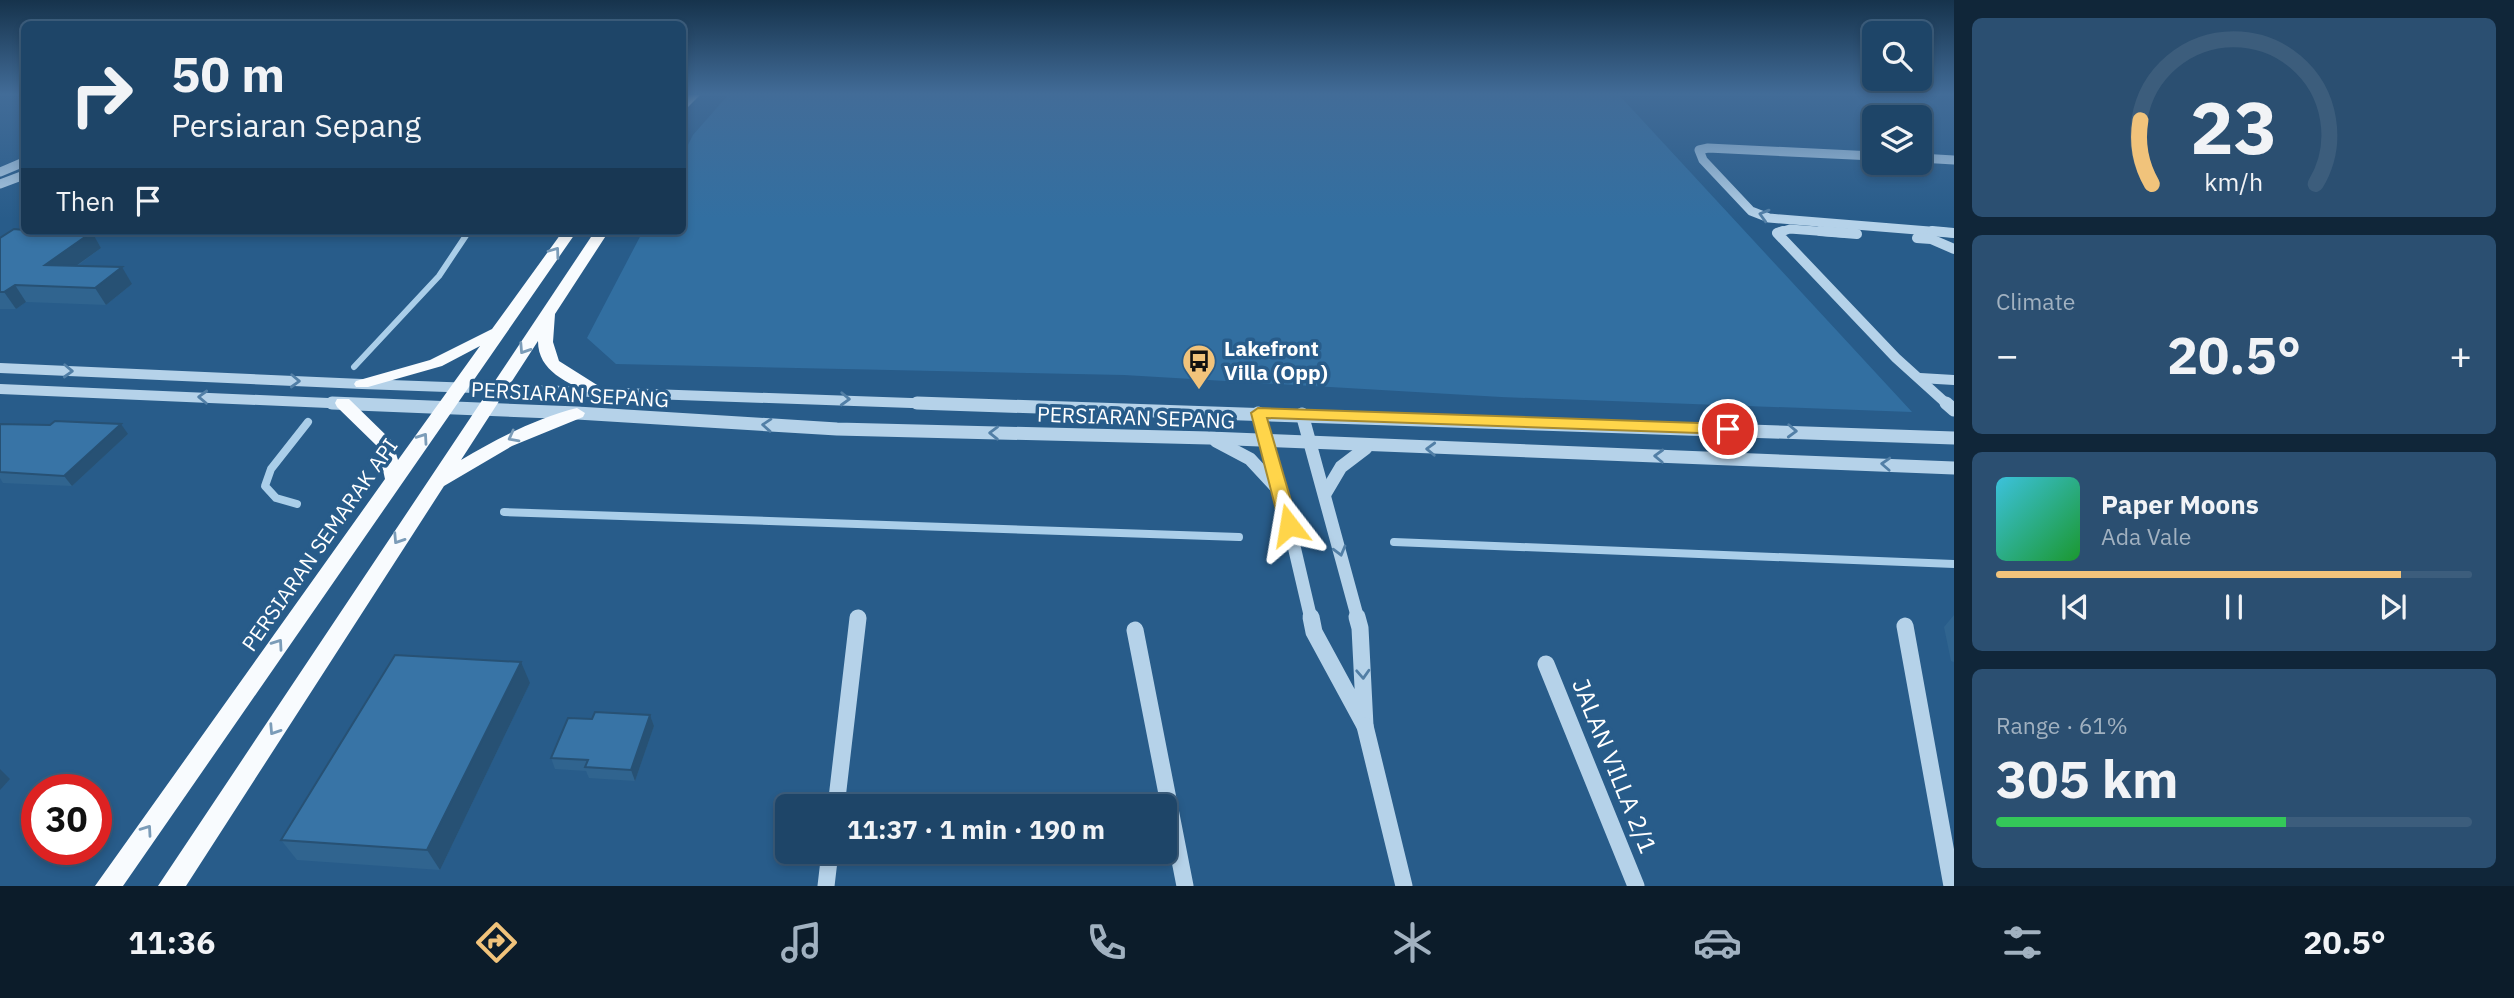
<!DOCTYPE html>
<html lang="en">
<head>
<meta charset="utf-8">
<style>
	:root { --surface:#1e4568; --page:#2b4f71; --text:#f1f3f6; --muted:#a1b1c0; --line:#3c5d7c; --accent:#f1c37b }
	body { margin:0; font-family:"IBM Plex Sans",sans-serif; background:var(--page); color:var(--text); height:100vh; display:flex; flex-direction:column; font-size:26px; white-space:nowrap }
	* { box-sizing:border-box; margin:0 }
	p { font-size:23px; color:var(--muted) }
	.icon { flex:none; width:38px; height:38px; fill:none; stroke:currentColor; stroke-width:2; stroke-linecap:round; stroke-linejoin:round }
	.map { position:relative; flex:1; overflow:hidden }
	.sheet { display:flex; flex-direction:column; gap:18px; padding:18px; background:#102639; width:560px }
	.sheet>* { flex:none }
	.guide { position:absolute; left:21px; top:21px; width:665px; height:214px; border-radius:10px; box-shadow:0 4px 10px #0003,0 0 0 2px var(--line); background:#1e4568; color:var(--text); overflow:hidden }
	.fabs { position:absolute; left:1862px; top:21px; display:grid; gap:14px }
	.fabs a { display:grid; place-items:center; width:70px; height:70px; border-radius:10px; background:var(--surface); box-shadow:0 4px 10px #0003,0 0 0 2px var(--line); font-size:35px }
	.speed { position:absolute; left:21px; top:774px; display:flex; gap:14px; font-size:35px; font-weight:700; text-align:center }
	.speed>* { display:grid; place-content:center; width:91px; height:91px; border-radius:50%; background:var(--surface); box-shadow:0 4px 10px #0003,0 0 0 2px var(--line); line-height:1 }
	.speed .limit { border:10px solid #d22; background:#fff; color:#111 }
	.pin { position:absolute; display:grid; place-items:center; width:60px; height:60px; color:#fff; margin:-30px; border:4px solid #fff; border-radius:50%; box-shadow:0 2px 7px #0007 }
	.me { position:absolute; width:77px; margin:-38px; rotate:346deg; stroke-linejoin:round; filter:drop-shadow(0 0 5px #0008) }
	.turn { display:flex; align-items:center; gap:24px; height:147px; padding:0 35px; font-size:32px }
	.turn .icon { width:91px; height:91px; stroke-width:2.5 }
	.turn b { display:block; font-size:49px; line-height:60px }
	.then { display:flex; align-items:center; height:66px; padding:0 35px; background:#0003; gap:14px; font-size:26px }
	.big { font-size:52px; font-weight:700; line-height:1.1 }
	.sheet .tile { flex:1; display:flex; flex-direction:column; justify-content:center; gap:10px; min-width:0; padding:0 24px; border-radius:10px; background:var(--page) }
	.sheet .dial { align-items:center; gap:0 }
	.dial svg { height:182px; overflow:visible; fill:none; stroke:var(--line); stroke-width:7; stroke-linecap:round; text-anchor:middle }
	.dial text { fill:var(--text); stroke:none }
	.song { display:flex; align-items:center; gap:21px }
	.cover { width:84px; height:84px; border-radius:10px; background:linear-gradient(135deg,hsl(190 70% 55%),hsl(130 70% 35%)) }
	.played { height:7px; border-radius:4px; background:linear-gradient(90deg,var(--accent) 85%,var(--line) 85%) }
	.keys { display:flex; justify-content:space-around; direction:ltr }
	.heat { display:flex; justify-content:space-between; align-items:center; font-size:38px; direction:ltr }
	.charge { height:10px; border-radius:5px; background:linear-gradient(90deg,#34c759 61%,var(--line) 0) }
	.trip { position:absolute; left:775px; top:794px; width:402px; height:70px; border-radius:10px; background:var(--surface); box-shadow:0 4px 10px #0003,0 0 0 2px var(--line); font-weight:700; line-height:70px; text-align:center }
	.tab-bar { display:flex; height:112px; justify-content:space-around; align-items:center; background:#0c1c2a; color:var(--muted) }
	.tab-bar .icon { width:49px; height:49px }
	.tab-bar .on { color:var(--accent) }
	.tab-bar b { font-size:32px; color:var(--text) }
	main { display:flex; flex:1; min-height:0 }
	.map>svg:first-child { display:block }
	.green { fill:#326fa1 }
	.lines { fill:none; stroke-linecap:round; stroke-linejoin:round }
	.stream-far1 { stroke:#aacee9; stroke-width:6 }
	.stream { stroke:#aacee9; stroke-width:8 }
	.minor-far3 { stroke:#b5d2e9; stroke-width:9 }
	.minor-far2 { stroke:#b5d2e9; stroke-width:10 }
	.minor-far1 { stroke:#b5d2e9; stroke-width:13 }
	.minor { stroke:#b5d2e9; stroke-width:17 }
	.major { fill:#f8fbfe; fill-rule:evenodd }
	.wall { fill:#30648f }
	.shaded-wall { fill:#275174 }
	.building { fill:#3874a6; stroke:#275174; stroke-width:2 }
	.oneway { stroke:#527fa6 }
	.oneway2 { stroke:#7b9cb8 }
	.route { fill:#ffd54a; stroke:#a68a30; stroke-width:2 }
	.labels { text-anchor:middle; stroke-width:7; stroke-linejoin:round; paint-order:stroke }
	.poi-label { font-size:21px; font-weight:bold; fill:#fff; stroke:#285c8a; text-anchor:start }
	.street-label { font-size:21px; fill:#fff; stroke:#285c8a }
	.near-street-label { font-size:24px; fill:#fff; stroke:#285c8a }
</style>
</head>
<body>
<main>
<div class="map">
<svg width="1954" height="886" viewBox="0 0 1954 886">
	<rect width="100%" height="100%" fill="#285c8a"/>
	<polygon class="green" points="728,95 1619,95 1912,412 1501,397 1124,375 616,364 587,338 643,231 682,231 683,155 693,135"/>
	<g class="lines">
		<polyline class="stream-far1" points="354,367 439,276 469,231"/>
		<g class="stream">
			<polyline points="297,504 276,498 265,486 271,469 308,422"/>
			<polyline points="504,512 1239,537"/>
			<polyline points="1394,542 1954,564"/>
		</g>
		<g class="minor-far3">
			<polyline points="1874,156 1708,148 1699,150 1703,160 1751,211 1769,218 1954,233"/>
			<polyline points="1920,158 1954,160"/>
			<polyline points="0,172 24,162"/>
			<polyline points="0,184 24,175"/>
			<polyline points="1777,233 1790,229 1843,233"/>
		</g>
		<g class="minor-far2">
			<polyline points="1783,231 1777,233 1896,358 1948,405"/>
			<polyline points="1820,231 1857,234"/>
			<polyline points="1932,231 1954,233"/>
			<polyline points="1917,238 1931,239 1954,249"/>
			<polyline points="0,368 362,384 968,405"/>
			<polyline points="1920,378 1954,380"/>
			<polyline points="0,389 374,405"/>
		</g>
		<g class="minor-far1">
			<polyline points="332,403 577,413 837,429 1209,438 1954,468"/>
			<polyline points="917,403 1954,438"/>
			<polyline points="1946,403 1954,410"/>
			<polyline points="1258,413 1283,499 1311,619"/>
			<polyline points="1302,414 1358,619"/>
			<polyline points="1216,441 1250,459 1276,487"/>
			<polyline points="1325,494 1341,467 1366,448"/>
		</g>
		<g class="minor">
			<polyline points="1311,617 1314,632 1365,726 1360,628 1357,617"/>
			<polyline points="1905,626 1952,886"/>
			<polyline points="1135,630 1185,886"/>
			<polyline points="1546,664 1636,886"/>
			<polyline points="1365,726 1404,886"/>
			<polyline points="836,807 858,618"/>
			<polyline points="826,886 830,852"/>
		</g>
		<g class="major">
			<polygon points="689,95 700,95 682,113 682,103"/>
			<polygon points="563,231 577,231 123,886 95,886 385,479 378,447 337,407 335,403 337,399 349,399 392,441 398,460 480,346 442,366 368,387 356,387 354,384 356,381 430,360 492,329"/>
			<path d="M595,231h14l-54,83 -2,28 6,19 46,29 -8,5 -6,-1c-23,-12 -53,-22 -53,-53l-77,119c36,-21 75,-42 116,-52l8,5 -2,4 -71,29 -68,40 -258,400h-28z"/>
		</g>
	</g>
	<g class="wall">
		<polygon points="92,232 101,248 77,266 132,284 106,305 26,302 16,309 0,309 0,238"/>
		<polygon points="0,424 128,434 72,486 3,483 0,478"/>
		<polygon points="1954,615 1954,662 1951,661 1944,627"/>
		<polygon points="530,683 440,870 297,860 281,840"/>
		<polygon points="650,715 654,726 635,781 589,778 586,771 555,769 551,758 592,719"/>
	</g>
	<g class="shaded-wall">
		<polygon points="92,232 101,248 55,281 45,265"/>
		<polygon points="122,267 132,284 106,305 95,288"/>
		<polygon points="15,285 26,302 16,309 4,292"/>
		<polygon points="121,424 128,434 72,486 64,476"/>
		<polygon points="521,662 530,683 440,870 427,850"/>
		<polygon points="650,715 654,726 635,781 631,770"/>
		<polygon points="0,769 10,779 0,790"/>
	</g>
	<g class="building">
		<polygon points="14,229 24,230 24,231 92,232 45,265 122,267 95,288 15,285 4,292 0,292 0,238"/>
		<polygon points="55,421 121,424 64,476 0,472 0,424 50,425"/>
		<polygon points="395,655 521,662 427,850 281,840"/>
		<polygon points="595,712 650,715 631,770 585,767 588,760 551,758 568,718 592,719"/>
	</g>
	<defs><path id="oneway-chevron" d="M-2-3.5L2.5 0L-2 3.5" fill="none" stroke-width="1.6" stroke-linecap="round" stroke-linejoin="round" transform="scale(1.75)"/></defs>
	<g class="oneway">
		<use href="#oneway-chevron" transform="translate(1764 215) rotate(-164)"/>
		<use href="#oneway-chevron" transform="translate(68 371) rotate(2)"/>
		<use href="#oneway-chevron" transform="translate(295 381) rotate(2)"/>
		<use href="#oneway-chevron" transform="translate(203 397) rotate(-178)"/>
		<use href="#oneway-chevron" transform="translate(845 399) rotate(2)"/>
		<use href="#oneway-chevron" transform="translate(767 425) rotate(-176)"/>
		<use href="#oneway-chevron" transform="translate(1792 431) rotate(2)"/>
		<use href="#oneway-chevron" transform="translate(994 433) rotate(-179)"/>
		<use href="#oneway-chevron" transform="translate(1431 449) rotate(-178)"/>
		<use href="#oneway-chevron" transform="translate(1659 456) rotate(-178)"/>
		<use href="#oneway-chevron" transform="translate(1886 464) rotate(-177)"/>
		<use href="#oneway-chevron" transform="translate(1340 551) rotate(75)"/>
		<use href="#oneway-chevron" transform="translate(1363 674) rotate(87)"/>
	</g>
	<g class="oneway2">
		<use href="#oneway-chevron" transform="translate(555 252) rotate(-54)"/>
		<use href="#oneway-chevron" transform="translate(524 349) rotate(123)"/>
		<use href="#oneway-chevron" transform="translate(513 437) rotate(152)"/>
		<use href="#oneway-chevron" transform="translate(423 438) rotate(-55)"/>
		<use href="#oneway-chevron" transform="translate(398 539) rotate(123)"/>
		<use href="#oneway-chevron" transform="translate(278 644) rotate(-55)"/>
		<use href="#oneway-chevron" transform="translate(274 730) rotate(123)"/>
		<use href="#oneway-chevron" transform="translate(147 830) rotate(-55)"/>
	</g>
	<linearGradient id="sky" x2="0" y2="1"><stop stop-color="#16334c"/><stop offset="0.43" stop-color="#426c98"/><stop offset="1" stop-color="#426c98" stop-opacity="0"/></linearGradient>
	<rect width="1954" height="219" fill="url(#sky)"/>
	<polygon class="route" points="1258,408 1728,424 1736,429 1728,434 1267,418 1298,525 1289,531 1280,525 1251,413"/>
	<defs>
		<g id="bus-pin" transform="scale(1.75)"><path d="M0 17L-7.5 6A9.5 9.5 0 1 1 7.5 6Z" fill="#f1c37b" stroke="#285c8a"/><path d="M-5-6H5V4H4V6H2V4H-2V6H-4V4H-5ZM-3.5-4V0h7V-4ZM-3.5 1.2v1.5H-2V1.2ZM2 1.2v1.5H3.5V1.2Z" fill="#111"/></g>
	</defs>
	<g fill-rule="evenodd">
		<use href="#bus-pin" x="1199" y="361"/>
	</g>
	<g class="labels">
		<g class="poi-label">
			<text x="1224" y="356">Lakefront<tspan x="1224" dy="24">Villa (Opp)</tspan></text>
		</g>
		<g class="street-label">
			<text transform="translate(570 395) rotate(3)" y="7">PERSIARAN SEPANG</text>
			<text transform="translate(1136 418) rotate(2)" y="7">PERSIARAN SEPANG</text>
			<text transform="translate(320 545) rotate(-55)" y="7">PERSIARAN SEMARAK API</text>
		</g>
		<g class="near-street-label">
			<text transform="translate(1614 766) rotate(68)" y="8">JALAN VILLA 2/1</text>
		</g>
	</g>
</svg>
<div class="fabs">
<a><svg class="icon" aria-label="search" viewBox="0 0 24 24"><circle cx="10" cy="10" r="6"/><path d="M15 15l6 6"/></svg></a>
<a><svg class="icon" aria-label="layers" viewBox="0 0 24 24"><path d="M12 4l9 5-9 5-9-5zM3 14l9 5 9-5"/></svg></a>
</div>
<div class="speed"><div class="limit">30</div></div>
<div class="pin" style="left:1728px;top:429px;background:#d93025"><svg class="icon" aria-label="arrive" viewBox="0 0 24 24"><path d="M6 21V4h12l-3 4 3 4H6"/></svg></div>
<svg class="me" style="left:1289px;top:525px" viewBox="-20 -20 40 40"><path d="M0-17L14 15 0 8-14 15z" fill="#ffd54a" stroke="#fff" stroke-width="4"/></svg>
<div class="trip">11:37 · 1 min · 190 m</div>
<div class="guide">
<div class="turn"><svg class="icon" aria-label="right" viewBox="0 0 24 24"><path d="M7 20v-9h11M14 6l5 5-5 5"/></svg><div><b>50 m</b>Persiaran Sepang</div></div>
<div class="then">Then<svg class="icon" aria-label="arrive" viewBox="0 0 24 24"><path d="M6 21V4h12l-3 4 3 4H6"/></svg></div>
</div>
</div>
<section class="sheet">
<div class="tile dial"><svg viewBox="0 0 100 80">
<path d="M14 69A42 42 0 1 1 86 69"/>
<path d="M14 69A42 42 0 0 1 9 41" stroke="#f1c37b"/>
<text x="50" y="56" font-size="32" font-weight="700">23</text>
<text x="50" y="72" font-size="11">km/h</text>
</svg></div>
<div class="tile"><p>Climate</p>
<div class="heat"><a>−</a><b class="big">20.5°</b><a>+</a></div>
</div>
<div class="tile">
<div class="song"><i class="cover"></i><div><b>Paper Moons</b><p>Ada Vale</p></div></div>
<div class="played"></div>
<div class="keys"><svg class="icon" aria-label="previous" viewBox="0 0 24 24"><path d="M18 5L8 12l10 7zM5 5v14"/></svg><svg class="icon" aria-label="pause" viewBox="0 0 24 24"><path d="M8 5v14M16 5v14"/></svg><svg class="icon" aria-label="next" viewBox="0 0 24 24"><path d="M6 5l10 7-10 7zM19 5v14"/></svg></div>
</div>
<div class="tile"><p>Range · 61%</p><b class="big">305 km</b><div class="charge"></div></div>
</section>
</main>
<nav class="tab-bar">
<b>11:36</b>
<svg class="icon on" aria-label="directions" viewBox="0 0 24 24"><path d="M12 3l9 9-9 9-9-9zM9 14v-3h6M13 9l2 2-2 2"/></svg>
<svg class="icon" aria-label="music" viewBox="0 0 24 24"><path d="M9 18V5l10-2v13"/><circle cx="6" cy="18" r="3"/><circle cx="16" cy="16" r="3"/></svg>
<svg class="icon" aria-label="phone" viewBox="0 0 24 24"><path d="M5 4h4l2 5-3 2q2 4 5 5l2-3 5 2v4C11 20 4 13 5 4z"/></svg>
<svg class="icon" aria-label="climate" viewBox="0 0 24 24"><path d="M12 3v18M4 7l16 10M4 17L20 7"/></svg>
<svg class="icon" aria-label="car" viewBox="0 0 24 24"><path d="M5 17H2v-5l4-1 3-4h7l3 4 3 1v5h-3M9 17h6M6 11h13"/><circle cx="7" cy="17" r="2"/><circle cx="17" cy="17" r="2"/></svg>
<svg class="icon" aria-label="filters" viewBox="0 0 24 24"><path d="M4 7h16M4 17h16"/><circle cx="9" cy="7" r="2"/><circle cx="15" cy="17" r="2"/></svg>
<b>20.5°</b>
</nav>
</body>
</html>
